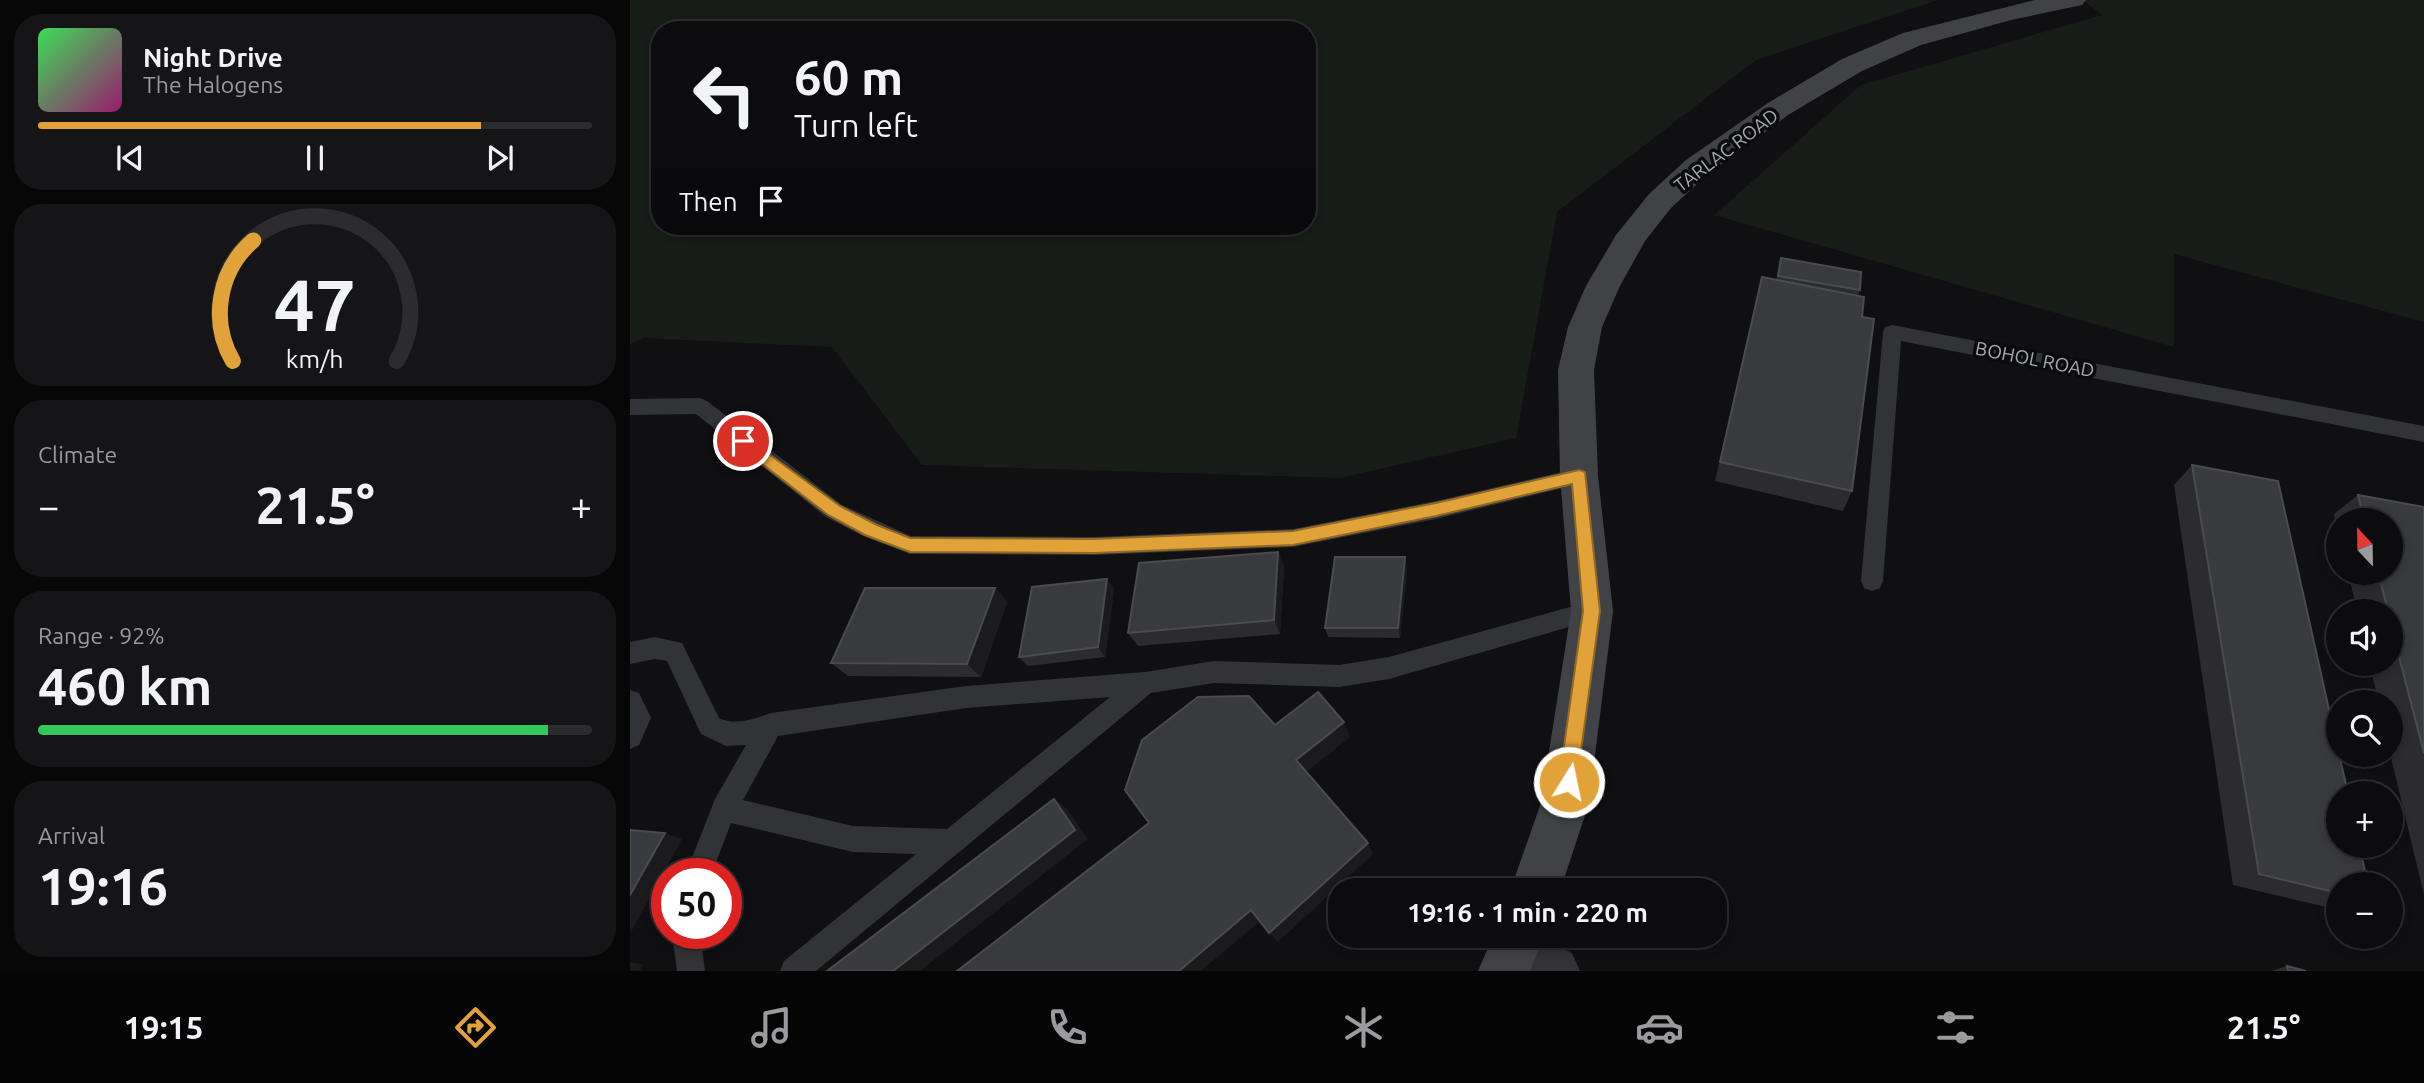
<!DOCTYPE html>
<html lang="en">
<head>
<meta charset="utf-8">
<style>
	:root { --surface:#0c0c0e; --page:#151517; --text:#f1f3f6; --muted:#9a9b9e; --line:#2c2c2e; --accent:#e1a339 }
	body { margin:0; font-family:Ubuntu,sans-serif; background:var(--page); color:var(--text); height:100vh; display:flex; flex-direction:column; font-size:26px; white-space:nowrap }
	* { box-sizing:border-box; margin:0 }
	p { font-size:23px; color:var(--muted) }
	.icon { flex:none; width:38px; height:38px; fill:none; stroke:currentColor; stroke-width:2; stroke-linecap:round; stroke-linejoin:round }
	.map { position:relative; flex:1; overflow:hidden }
	.sheet { display:flex; flex-direction:column; gap:14px; padding:14px; background:#070708; width:630px }
	.sheet>* { flex:none }
	.guide { position:absolute; left:21px; top:21px; width:665px; height:214px; border-radius:28px; box-shadow:0 4px 10px #0003,0 0 0 2px var(--line); background:#0c0c0e; color:var(--text); overflow:hidden }
	.needle { width:46px; rotate:338deg }
	.buttons { position:absolute; left:1696px; top:508px; display:grid; gap:14px }
	.buttons a { display:grid; place-items:center; width:77px; height:77px; border-radius:50%; background:var(--surface); box-shadow:0 4px 10px #0003,0 0 0 2px var(--line); font-size:35px }
	.speed { position:absolute; left:21px; top:858px; display:flex; gap:14px; font-size:35px; font-weight:700; text-align:center }
	.speed>* { display:grid; place-content:center; width:91px; height:91px; border-radius:50%; background:var(--surface); box-shadow:0 4px 10px #0003,0 0 0 2px var(--line); line-height:1 }
	.speed .limit { border:10px solid #d22; background:#fff; color:#111 }
	.pin { position:absolute; display:grid; place-items:center; width:60px; height:60px; color:#fff; margin:-30px; border:4px solid #fff; border-radius:50%; box-shadow:0 2px 7px #0007 }
	.me { position:absolute; width:77px; margin:-38px; rotate:10deg; stroke-linejoin:round; filter:drop-shadow(0 0 5px #0008) }
	.turn { display:flex; align-items:center; gap:24px; height:147px; padding:0 28px; font-size:32px }
	.turn .icon { width:91px; height:91px; stroke-width:2.5 }
	.turn b { display:block; font-size:49px; line-height:60px }
	.then { display:flex; align-items:center; height:66px; padding:0 28px; background:#0003; gap:14px; font-size:26px }
	.big { font-size:52px; font-weight:600; line-height:1.1 }
	.sheet .card { flex:1; display:flex; flex-direction:column; justify-content:center; gap:10px; min-width:0; padding:0 24px; border-radius:28px; background:var(--page) }
	.sheet .dial { align-items:center; gap:0 }
	.dial svg { height:182px; overflow:visible; fill:none; stroke:var(--line); stroke-width:7; stroke-linecap:round; text-anchor:middle }
	.dial text { fill:var(--text); stroke:none }
	.song { display:flex; align-items:center; gap:21px }
	.cover { width:84px; height:84px; border-radius:10px; background:linear-gradient(135deg,hsl(130 70% 55%),hsl(320 70% 35%)) }
	.played { height:7px; border-radius:4px; background:linear-gradient(90deg,var(--accent) 80%,var(--line) 80%) }
	.keys { display:flex; justify-content:space-around; direction:ltr }
	.heat { display:flex; justify-content:space-between; align-items:center; font-size:38px; direction:ltr }
	.charge { height:10px; border-radius:5px; background:linear-gradient(90deg,#34c759 92%,var(--line) 0) }
	.trip { position:absolute; left:698px; top:878px; width:399px; height:70px; border-radius:28px; background:var(--surface); box-shadow:0 4px 10px #0003,0 0 0 2px var(--line); font-weight:600; line-height:70px; text-align:center }
	.dock { display:flex; height:112px; justify-content:space-around; align-items:center; background:#050506; color:var(--muted) }
	.dock .icon { width:49px; height:49px }
	.dock .current { color:var(--accent) }
	.dock b { font-size:32px; color:var(--text) }
	main { display:flex; flex:1; min-height:0 }
	.map>svg:first-child { display:block }
	.green { fill:#171c18; fill-rule:evenodd }
	.lines { fill:none; stroke-linecap:round; stroke-linejoin:round }
	.lane { fill:#323336; fill-rule:evenodd }
	.street { fill:#323336; fill-rule:evenodd }
	.secondary { fill:#404246; fill-rule:evenodd }
	.wall { fill:#2c2c2f }
	.shaded-wall { fill:#1b1b1d }
	.building { fill:#393a3d; stroke:#494b4f; stroke-width:2 }
	.route { fill:#e1a339; stroke:#926a25; stroke-width:2 }
	.labels { text-anchor:middle; stroke-width:7; stroke-linejoin:round; paint-order:stroke }
	.street-label { font-size:19px; fill:#a3a8b1; stroke:#0b0b0c }
</style>
</head>
<body>
<main>
<section class="sheet">
<div class="card">
<div class="song"><i class="cover"></i><div><b>Night Drive</b><p>The Halogens</p></div></div>
<div class="played"></div>
<div class="keys"><svg class="icon" aria-label="previous" viewBox="0 0 24 24"><path d="M18 5L8 12l10 7zM5 5v14"/></svg><svg class="icon" aria-label="pause" viewBox="0 0 24 24"><path d="M8 5v14M16 5v14"/></svg><svg class="icon" aria-label="next" viewBox="0 0 24 24"><path d="M6 5l10 7-10 7zM19 5v14"/></svg></div>
</div>
<div class="card dial"><svg viewBox="0 0 100 80">
<path d="M14 69A42 42 0 1 1 86 69"/>
<path d="M14 69A42 42 0 0 1 23 16" stroke="#e1a339"/>
<text x="50" y="56" font-size="32" font-weight="700">47</text>
<text x="50" y="72" font-size="11">km/h</text>
</svg></div>
<div class="card"><p>Climate</p>
<div class="heat"><a>−</a><b class="big">21.5°</b><a>+</a></div>
</div>
<div class="card"><p>Range · 92%</p><b class="big">460 km</b><div class="charge"></div></div>
<div class="card"><p>Arrival</p><b class="big">19:16</b></div>
</section>
<div class="map">
<svg width="1794" height="971" viewBox="0 0 1794 971">
	<rect width="100%" height="100%" fill="#101012"/>
	<g class="green">
		<path d="M0,0h1308l-182,60 -199,152 -41,226 -176,40 -418,-13 -90,-118 -188,-9 -14,6zM30,30h647v196h-647z"/>
		<polygon points="1453,0 1794,0 1794,322 1544,254 1544,347 1084,215 1231,85 1472,15"/>
	</g>
	<g class="lines">
		<g class="lane">
			<polygon points="1262,325 1794,426 1794,442 1271,341 1253,581 1250,588 1242,591 1234,588 1231,581 1253,332 1255,327"/>
			<polygon points="70,398 77,401 212,505 281,536 464,537 663,529 806,501 949,468 956,470 959,476 956,482 949,484 806,519 663,547 464,555 280,554 233,536 196,517 66,414 0,415 0,399"/>
			<path d="M962,601l8,3 3,7 -3,7 -211,61 -50,8 -125,-4 -63,10 -335,278h-36l4,-10 132,-107 -63,-2 -122,-29 -19,50h-26l29,-74 31,-54 -20,1 -25,-12 -34,-73 -12,-2 -25,5v-22l25,-5 27,6 37,75c17,8 35,1 52,-5l195,-27 179,-14 69,-11 125,4 50,-8zM480,697l-163,132 -94,-3 -110,-26 35,-64 188,-28z"/>
			<polygon points="0,690 9,693 21,718 9,745 0,749"/>
			<polygon points="42,933 70,933 75,971 47,971"/>
		</g>
		<polygon class="street" points="865,936 907,936 942,953 950,971 868,971 858,952"/>
		<g class="secondary">
			<polygon points="1405,0 1456,0 1452,5 1381,20 1291,45 1232,71 1158,115 1078,174 1041,208 1015,241 990,286 972,327 964,370 968,476 983,611 959,803 930,891 880,891 911,803 941,611 930,476 928,370 938,327 956,286 986,235 1019,194 1056,160 1138,103 1212,59 1273,33"/>
			<polygon points="863,936 914,936 900,971 848,971"/>
		</g>
	</g>
	<g class="wall">
		<polygon points="1151,258 1230,290 1228,296 1232,317 1222,491 1213,511 1085,481 1132,277 1146,280"/>
		<polygon points="1562,465 1708,884 1708,910 1603,885 1544,485"/>
		<polygon points="1728,495 1794,507 1794,895 1760,753 1760,702 1749,702 1739,663 1760,663 1760,611 1727,611 1718,572 1760,572 1760,520 1708,520 1708,530 1704,514"/>
		<polygon points="648,552 654,567 650,634 508,646 498,633"/>
		<polygon points="775,557 777,568 770,638 698,637 695,628"/>
		<polygon points="477,579 484,589 475,657 398,666 389,657"/>
		<polygon points="365,588 377,602 351,677 218,676 201,663"/>
		<polygon points="1657,966 1676,971 1641,971"/>
	</g>
	<g class="shaded-wall">
		<polygon points="648,552 654,567 650,634 644,620"/>
		<polygon points="775,557 777,568 770,638 768,628"/>
		<polygon points="477,579 484,589 475,657 468,647"/>
		<polygon points="365,588 377,602 351,677 337,664"/>
		<polygon points="714,722 720,737 674,774 666,760"/>
		<polygon points="424,799 437,809 458,839 290,971 263,971"/>
		<polygon points="35,833 52,839 1,932 0,932 0,895"/>
		<polygon points="738,843 743,854 648,942 639,933"/>
		<polygon points="621,910 631,920 571,971 549,971"/>
		<polygon points="0,962 13,965 10,971 0,971"/>
	</g>
	<g class="building">
		<polygon points="1151,258 1231,272 1230,290 1148,276"/>
		<polygon points="1132,277 1234,297 1232,317 1244,319 1222,491 1090,462"/>
		<polygon points="1562,465 1648,481 1708,750 1708,754 1709,754 1718,793 1708,793 1708,845 1729,845 1738,884 1708,884 1708,893 1629,874"/>
		<polygon points="1728,495 1794,507 1794,753 1760,622 1760,611 1758,611 1748,572 1760,572 1760,520 1734,520"/>
		<polygon points="648,552 644,620 498,633 509,563"/>
		<polygon points="705,557 775,557 768,628 695,628"/>
		<polygon points="477,579 468,647 389,657 402,587"/>
		<polygon points="235,588 365,588 337,664 201,663"/>
		<polygon points="688,692 714,722 666,760 738,843 639,933 621,910 549,971 327,971 519,823 495,790 512,740 568,697 619,696 645,725"/>
		<polygon points="424,799 445,830 263,971 197,971"/>
		<polygon points="0,830 35,833 0,895"/>
		<polygon points="1657,966 1676,971 1658,971"/>
	</g>
	<polygon class="route" points="113,435 210,506 247,525 280,538 464,539 663,531 806,503 949,470 955,472 970,611 946,788 939,791 932,788 929,782 953,611 942,484 806,516 663,545 464,553 280,552 235,535 198,515 108,445 105,441"/>
	<g class="labels">
		<g class="street-label">
			<text transform="translate(1096 150) rotate(-37)" y="7">TARLAC ROAD</text>
			<text transform="translate(1405 359) rotate(11)" y="7">BOHOL ROAD</text>
		</g>
	</g>
</svg>
<div class="buttons">
<a><svg class="needle" viewBox="-14 -14 28 28"><path d="M0-13l5 13h-10z" fill="#e53935"/><path d="M0 13l5-13h-10z" fill="#9a9b9e"/></svg></a>
<a><svg class="icon" aria-label="sound" viewBox="0 0 24 24"><path d="M4 9h4l5-4v14l-5-4H4zM17 9q2 3 0 6"/></svg></a>
<a><svg class="icon" aria-label="search" viewBox="0 0 24 24"><circle cx="10" cy="10" r="6"/><path d="M15 15l6 6"/></svg></a>
<a>+</a>
<a>−</a>
</div>
<div class="speed"><div class="limit">50</div></div>
<div class="pin" style="left:113px;top:441px;background:#d93025"><svg class="icon" aria-label="arrive" viewBox="0 0 24 24"><path d="M6 21V4h12l-3 4 3 4H6"/></svg></div>
<svg class="me" style="left:939px;top:782px" viewBox="-20 -20 40 40"><circle r="17" fill="#e1a339" stroke="#fff" stroke-width="3"/><path d="M0-11L8 9 0 5-8 9z" fill="#fff"/></svg>
<div class="trip">19:16 · 1 min · 220 m</div>
<div class="guide">
<div class="turn"><svg class="icon" aria-label="left" viewBox="0 0 24 24"><path d="M17 20v-9H6M10 6l-5 5 5 5"/></svg><div><b>60 m</b>Turn left</div></div>
<div class="then">Then<svg class="icon" aria-label="arrive" viewBox="0 0 24 24"><path d="M6 21V4h12l-3 4 3 4H6"/></svg></div>
</div>
</div>
</main>
<nav class="dock">
<b>19:15</b>
<svg class="icon current" aria-label="directions" viewBox="0 0 24 24"><path d="M12 3l9 9-9 9-9-9zM9 14v-3h6M13 9l2 2-2 2"/></svg>
<svg class="icon" aria-label="music" viewBox="0 0 24 24"><path d="M9 18V5l10-2v13"/><circle cx="6" cy="18" r="3"/><circle cx="16" cy="16" r="3"/></svg>
<svg class="icon" aria-label="phone" viewBox="0 0 24 24"><path d="M5 4h4l2 5-3 2q2 4 5 5l2-3 5 2v4C11 20 4 13 5 4z"/></svg>
<svg class="icon" aria-label="climate" viewBox="0 0 24 24"><path d="M12 3v18M4 7l16 10M4 17L20 7"/></svg>
<svg class="icon" aria-label="car" viewBox="0 0 24 24"><path d="M5 17H2v-5l4-1 3-4h7l3 4 3 1v5h-3M9 17h6M6 11h13"/><circle cx="7" cy="17" r="2"/><circle cx="17" cy="17" r="2"/></svg>
<svg class="icon" aria-label="filters" viewBox="0 0 24 24"><path d="M4 7h16M4 17h16"/><circle cx="9" cy="7" r="2"/><circle cx="15" cy="17" r="2"/></svg>
<b>21.5°</b>
</nav>
</body>
</html>
